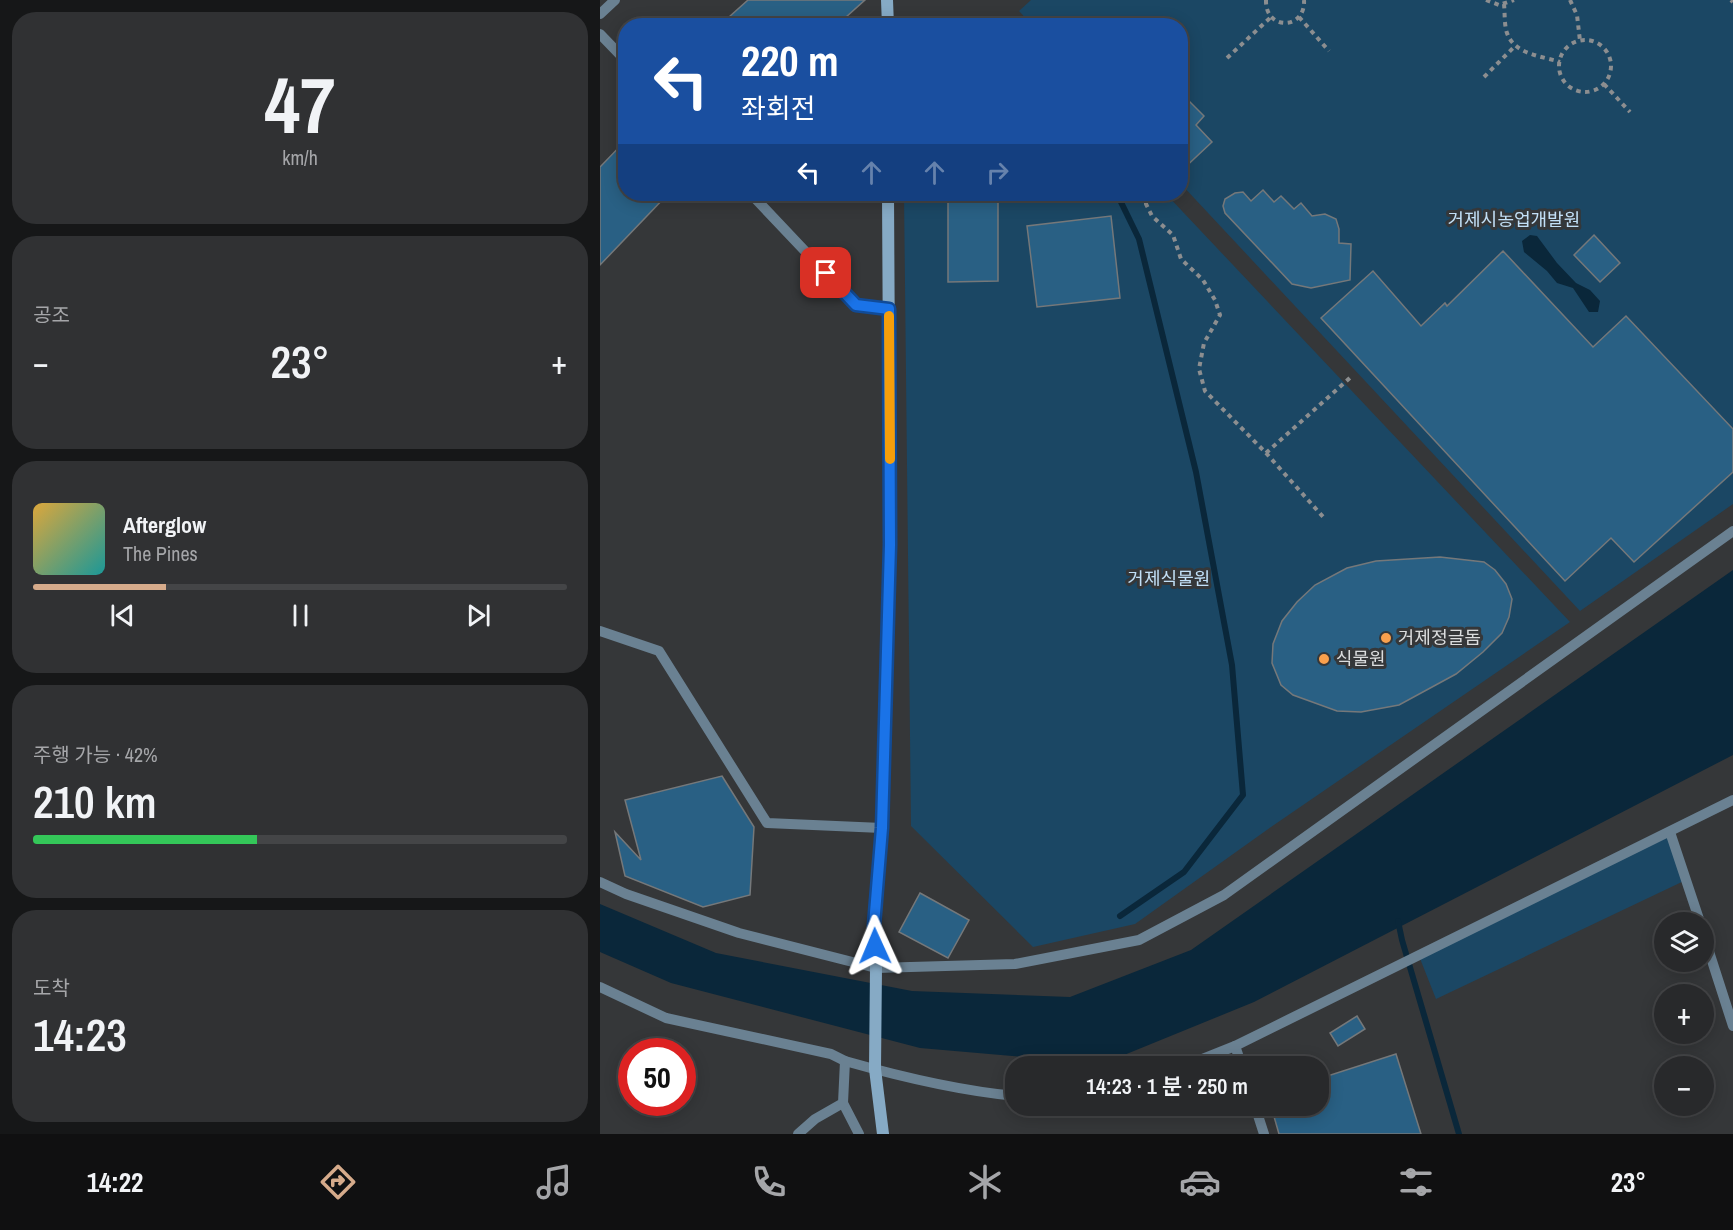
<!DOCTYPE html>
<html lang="ko">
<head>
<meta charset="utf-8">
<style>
	:root { --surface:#28292b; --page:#303133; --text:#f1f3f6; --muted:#a5a6a9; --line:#444547; --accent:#d6ab8b }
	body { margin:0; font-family:"Archivo Narrow","Noto Sans KR",sans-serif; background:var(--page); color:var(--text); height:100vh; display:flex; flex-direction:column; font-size:22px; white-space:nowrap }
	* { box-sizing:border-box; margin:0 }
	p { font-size:20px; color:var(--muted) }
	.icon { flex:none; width:33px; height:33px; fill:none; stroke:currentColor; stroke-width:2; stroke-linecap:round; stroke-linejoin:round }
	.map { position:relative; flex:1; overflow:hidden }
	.sheet { display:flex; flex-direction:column; gap:12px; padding:12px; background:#161718; width:600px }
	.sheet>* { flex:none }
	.banner { position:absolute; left:18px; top:18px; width:570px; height:183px; border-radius:24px; box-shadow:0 3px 15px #0003,0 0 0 2px var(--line); background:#1a4fa0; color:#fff; overflow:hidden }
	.fabs { position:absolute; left:1054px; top:912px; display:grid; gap:12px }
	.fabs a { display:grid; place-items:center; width:60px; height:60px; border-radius:50%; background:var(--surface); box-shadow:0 3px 15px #0003,0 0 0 2px var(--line); font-size:30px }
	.speed { position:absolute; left:18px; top:1038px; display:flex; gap:12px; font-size:30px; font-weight:700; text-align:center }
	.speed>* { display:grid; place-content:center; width:78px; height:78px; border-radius:50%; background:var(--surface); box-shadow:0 3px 15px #0003,0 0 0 2px var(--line); line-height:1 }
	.speed .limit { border:9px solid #d22; background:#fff; color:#111 }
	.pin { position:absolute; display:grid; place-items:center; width:51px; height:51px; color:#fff; margin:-26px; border-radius:12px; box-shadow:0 3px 9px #0006 }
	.me { position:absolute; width:66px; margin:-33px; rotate:359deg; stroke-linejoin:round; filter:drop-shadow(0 0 4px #0008) }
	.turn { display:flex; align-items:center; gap:21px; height:126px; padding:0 24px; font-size:27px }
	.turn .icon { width:78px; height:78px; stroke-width:2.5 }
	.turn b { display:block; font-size:42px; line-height:51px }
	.lanes { display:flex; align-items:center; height:57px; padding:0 24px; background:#0003; justify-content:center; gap:30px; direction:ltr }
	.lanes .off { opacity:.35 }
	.big { font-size:45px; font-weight:600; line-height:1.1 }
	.sheet .tile { flex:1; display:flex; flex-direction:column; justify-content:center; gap:9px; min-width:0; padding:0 21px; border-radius:24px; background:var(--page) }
	.sheet .dial { align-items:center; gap:0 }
	.dial b { font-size:78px; line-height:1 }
	.song { display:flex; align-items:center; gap:18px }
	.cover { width:72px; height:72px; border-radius:9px; background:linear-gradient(135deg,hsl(40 70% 55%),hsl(180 70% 35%)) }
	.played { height:6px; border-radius:3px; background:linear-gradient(90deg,var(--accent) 25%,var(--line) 25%) }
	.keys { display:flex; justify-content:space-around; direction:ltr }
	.heat { display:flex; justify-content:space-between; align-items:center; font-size:33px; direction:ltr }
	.charge { height:9px; border-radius:4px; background:linear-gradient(90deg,#34c759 42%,var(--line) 0) }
	.trip { position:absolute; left:405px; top:1056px; width:324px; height:60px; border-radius:24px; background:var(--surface); box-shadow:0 3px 15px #0003,0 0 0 2px var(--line); font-weight:600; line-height:60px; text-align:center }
	.tabs { display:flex; height:96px; justify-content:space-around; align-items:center; background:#101011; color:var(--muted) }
	.tabs .icon { width:42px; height:42px }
	.tabs .selected { color:var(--accent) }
	.tabs b { font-size:27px; color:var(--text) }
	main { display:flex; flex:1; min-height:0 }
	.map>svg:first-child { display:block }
	.green { fill:#1b4764 }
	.water { fill:#0a273a }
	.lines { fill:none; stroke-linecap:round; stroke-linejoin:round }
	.stream { stroke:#0a273a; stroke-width:6 }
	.building { fill:#296084; stroke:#75787a; stroke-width:1.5 }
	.path { stroke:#8c8e90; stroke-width:4; stroke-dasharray:4.5 4.5; stroke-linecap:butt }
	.service { stroke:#6a8192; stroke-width:10 }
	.secondary { stroke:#86aac5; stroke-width:12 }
	.route-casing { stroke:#114b97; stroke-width:15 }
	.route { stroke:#1a73e8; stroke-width:10 }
	.slow { stroke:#f59e0b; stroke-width:10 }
	.poi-dot { fill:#f9a04d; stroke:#353739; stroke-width:2 }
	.labels { text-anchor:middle; stroke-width:6; stroke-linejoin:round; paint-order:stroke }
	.park-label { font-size:18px; fill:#c2e0f7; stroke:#353739 }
	.poi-label { font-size:18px; fill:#dbddde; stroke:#353739; text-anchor:start }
</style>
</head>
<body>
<main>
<section class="sheet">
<div class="tile dial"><b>47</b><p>km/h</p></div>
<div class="tile"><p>공조</p>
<div class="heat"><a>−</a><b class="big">23°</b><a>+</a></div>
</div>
<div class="tile">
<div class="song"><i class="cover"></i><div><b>Afterglow</b><p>The Pines</p></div></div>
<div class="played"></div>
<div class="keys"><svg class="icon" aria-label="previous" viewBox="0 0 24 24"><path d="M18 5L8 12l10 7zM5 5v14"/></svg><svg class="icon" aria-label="pause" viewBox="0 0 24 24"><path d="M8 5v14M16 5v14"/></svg><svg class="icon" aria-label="next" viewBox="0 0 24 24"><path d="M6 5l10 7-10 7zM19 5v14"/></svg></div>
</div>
<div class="tile"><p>주행 가능 · 42%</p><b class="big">210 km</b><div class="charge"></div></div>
<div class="tile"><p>도착</p><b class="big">14:23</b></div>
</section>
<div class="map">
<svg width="1133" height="1134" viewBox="0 0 1133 1134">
	<rect width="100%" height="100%" fill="#353739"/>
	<g class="green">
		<polygon points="431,0 1133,0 1133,504 980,611 581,184 580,26 432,25 419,11"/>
		<polygon points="304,194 566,194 970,622 671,827 535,924 433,947 311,826"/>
		<polygon points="1070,832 1086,880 836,999 819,956"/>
	</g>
	<g class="water">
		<polygon points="930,235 937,236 957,263 976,283 990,290 1000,301 998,312 989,312 973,288 957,283 947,271 924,252 922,241"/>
		<polygon points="1133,570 1133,755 654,1002 502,1064 320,1048 71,983 0,952 0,904 116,953 312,991 470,997 591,950"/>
	</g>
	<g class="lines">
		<g class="stream">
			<polyline points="517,194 539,239 596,472 632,665 643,795 584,872 520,916"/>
			<polyline points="798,921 802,940 859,1134"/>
		</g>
	</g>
	<g class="building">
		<polygon points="148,0 265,0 236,26 119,26"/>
		<polygon points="580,92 604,116 596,125 612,142 580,172"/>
		<polygon points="26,140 26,194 68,194 0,265 0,167"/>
		<polygon points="663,190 674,202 681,196 694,209 701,203 712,216 725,214 736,219 739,229 739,243 751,244 750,280 711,288 692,284 625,213 623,206 625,199 635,193 643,192 651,201"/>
		<polygon points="348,194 398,194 398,281 348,282"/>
		<polygon points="511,216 520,298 437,307 427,226"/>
		<polygon points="994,235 1020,263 1000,282 974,255"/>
		<polygon points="903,251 993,347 1026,316 1133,429 1133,472 1034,562 1011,538 965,581 721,318 773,271 821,326 845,303 847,306"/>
		<polygon points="840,557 884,562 895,570 906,584 912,599 909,617 902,633 883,652 856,674 799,705 761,712 737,711 693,695 681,685 672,663 673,644 682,621 697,602 715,585 747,568 776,561"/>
		<polygon points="122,776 154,827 150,895 103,907 25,876 15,832 41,860 25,800"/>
		<polygon points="320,893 369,920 348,958 299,932"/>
		<polygon points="757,1016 765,1029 738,1046 730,1033"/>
		<polygon points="796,1054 821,1134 679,1134 671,1106 718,1106 718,1079"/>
	</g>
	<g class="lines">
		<g class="path">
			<path d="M666,0c-1,31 40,30 38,0"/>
			<polyline points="886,0 899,5 914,0"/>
			<polyline points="970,0 977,15 980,41"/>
			<polyline points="1131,0 1133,2"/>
			<path d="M904,4c1,9 0,20 3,29 7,21 34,23 53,29"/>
			<polyline points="699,17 729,51"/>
			<circle cx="985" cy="66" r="26"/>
			<polyline points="627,58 671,17"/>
			<polyline points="884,77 915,46"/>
			<polyline points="1004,84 1030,112"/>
			<polyline points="546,194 546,204 552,216 573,235 581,259 603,280 615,300 620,315 604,343 599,369 605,391 666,453 725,519"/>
			<polyline points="666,453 753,375"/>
		</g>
		<g class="service">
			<polyline points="0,14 15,0"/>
			<polyline points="0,34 26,61"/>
			<polyline points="151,194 256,305 289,309"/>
			<polyline points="0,631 59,651 167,823 282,828"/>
			<polyline points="1070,832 1100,922"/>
			<polyline points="0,882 26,894 139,933 276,968 415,964 539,940 624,895 1133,531"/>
			<polyline points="1104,936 1133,1026"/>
			<polyline points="0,987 66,1018 231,1054 245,1061"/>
			<polyline points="635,1046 642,1066"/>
			<polyline points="585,1066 635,1046 1133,800"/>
			<polyline points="243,1103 259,1134"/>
			<polyline points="655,1106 664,1134"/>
			<path d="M198,1134l17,-15 28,-16 2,-42c53,15 116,30 171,35"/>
		</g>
		<g class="secondary">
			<polyline points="287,0 288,26"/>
			<polyline points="283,1134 275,1069 276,968 274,925 282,828 290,545 288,194"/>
		</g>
	</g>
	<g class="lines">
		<g class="route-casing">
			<polyline id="route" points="226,273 256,305 289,309 290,545 282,828 274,925 275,946"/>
		</g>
		<use href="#route" class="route"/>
		<polyline class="slow" points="289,316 290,459"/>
	</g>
	<g class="poi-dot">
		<circle cx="786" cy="638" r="6"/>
		<circle cx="724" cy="659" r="6"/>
	</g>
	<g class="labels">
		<g class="park-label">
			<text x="914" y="226">거제시농업개발원</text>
			<text x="569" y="585">거제식물원</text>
		</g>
		<g class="poi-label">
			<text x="798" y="644">거제정글돔</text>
			<text x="736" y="665">식물원</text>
		</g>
	</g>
</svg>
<div class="fabs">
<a><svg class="icon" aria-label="layers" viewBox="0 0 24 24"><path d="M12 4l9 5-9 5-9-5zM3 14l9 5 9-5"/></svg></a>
<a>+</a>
<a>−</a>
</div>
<div class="speed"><div class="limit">50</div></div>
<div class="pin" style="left:226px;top:273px;background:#d93025"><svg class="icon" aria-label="arrive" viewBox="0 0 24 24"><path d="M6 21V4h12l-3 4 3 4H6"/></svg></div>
<svg class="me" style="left:275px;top:946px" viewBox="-20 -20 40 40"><path d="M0-17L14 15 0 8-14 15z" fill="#1a73e8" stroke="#fff" stroke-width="4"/></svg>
<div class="trip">14:23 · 1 분 · 250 m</div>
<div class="banner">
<div class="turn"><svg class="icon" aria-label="left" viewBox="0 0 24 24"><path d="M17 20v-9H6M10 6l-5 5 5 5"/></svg><div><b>220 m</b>좌회전</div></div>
<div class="lanes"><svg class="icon" aria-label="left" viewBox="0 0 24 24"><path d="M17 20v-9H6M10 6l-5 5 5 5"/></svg><svg class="icon off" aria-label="ahead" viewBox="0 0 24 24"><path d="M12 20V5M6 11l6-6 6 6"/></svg><svg class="icon off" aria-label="ahead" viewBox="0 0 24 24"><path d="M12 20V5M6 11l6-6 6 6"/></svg><svg class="icon off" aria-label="right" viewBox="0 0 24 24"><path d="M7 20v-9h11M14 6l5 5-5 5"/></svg></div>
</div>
</div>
</main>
<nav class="tabs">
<b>14:22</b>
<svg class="icon selected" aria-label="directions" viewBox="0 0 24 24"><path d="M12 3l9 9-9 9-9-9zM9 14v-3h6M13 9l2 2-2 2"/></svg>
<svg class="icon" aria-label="music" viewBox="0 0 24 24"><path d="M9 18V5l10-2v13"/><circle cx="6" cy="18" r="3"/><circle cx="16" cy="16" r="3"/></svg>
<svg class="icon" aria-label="phone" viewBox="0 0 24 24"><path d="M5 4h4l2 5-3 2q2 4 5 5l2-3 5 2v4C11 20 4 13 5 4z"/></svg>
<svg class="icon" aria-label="climate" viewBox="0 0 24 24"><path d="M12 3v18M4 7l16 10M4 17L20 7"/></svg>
<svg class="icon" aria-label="car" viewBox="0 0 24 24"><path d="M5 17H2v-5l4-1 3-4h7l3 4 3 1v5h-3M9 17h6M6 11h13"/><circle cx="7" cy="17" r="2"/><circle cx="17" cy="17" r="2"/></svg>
<svg class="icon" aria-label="filters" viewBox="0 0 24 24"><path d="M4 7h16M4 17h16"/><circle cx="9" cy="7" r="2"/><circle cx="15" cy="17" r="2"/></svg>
<b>23°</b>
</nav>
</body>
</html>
